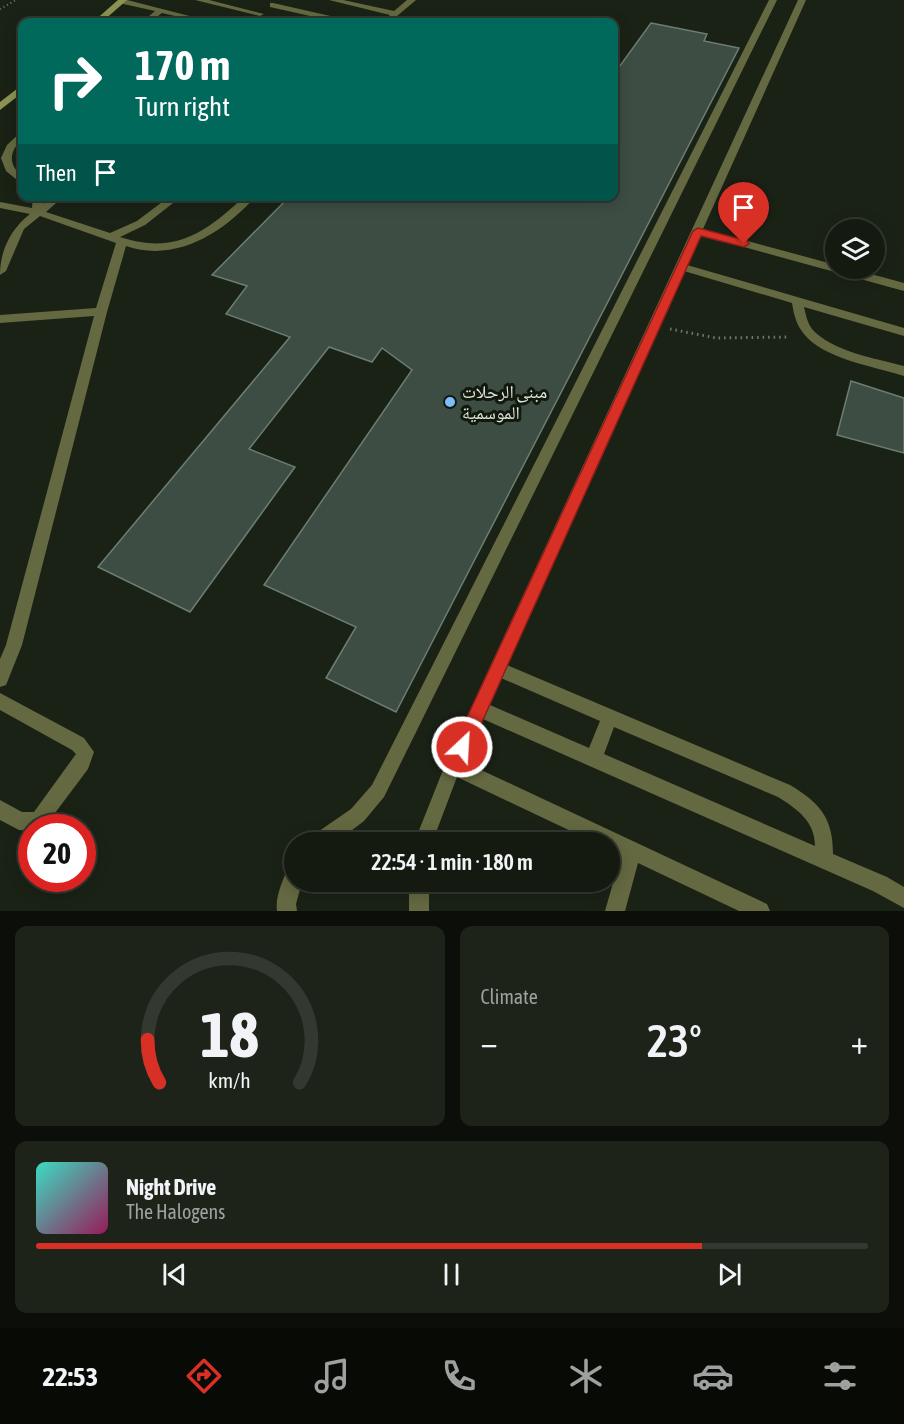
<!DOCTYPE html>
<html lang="en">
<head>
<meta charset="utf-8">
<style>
	:root { --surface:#141a10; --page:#1d2319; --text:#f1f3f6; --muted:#9da19f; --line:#333830; --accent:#d93025 }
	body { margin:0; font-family:"Asap Condensed","Noto Naskh Arabic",sans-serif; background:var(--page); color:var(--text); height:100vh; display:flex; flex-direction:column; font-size:22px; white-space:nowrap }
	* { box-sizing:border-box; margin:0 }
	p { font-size:20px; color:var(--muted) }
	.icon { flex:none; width:33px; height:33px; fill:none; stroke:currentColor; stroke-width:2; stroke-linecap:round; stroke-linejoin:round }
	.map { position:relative; height:911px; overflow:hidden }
	.sheet { display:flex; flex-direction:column; gap:15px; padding:15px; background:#0b0e09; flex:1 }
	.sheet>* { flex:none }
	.banner { position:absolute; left:18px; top:18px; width:600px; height:183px; border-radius:12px; box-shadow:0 3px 15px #0003,0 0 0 2px var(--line); background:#00695c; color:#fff; overflow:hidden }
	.fabs { position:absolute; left:825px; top:219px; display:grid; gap:12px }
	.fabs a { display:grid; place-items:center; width:60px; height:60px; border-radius:50%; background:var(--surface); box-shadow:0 3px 15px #0003,0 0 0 2px var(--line); font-size:30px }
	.speed { position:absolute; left:18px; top:814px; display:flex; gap:12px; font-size:30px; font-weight:700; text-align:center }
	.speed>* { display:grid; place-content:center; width:78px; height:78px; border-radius:50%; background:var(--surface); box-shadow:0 3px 15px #0003,0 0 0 2px var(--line); line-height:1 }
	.speed .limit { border:9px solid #d22; background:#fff; color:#111 }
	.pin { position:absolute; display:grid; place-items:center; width:51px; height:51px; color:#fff; margin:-62px -26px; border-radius:50% 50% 50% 0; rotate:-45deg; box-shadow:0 0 6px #0007 }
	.pin .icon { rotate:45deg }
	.me { position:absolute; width:66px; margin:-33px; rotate:25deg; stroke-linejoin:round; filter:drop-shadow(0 0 4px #0008) }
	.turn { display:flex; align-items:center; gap:21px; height:126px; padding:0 18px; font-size:27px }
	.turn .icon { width:78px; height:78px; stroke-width:2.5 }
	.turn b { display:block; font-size:42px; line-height:51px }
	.then { display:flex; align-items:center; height:57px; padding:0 18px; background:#0003; gap:12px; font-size:22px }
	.big { font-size:45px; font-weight:600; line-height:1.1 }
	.sheet .card { flex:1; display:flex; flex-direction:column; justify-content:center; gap:9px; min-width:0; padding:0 21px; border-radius:12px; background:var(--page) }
	.sheet .dial { align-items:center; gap:0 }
	.dial svg { height:156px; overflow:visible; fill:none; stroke:var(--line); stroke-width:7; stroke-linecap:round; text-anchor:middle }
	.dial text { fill:var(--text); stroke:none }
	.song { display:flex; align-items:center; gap:18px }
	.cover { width:72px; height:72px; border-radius:9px; background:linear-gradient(135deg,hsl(170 70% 55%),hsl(330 70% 35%)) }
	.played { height:6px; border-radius:3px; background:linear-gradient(90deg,var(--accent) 80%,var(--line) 80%) }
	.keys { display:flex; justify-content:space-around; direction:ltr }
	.heat { display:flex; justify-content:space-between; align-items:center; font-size:33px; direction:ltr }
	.sheet .tiles { flex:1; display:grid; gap:15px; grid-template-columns:1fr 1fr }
	.card:last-child { grid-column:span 2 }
	.trip { position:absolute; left:284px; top:832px; width:336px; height:60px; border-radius:30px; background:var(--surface); box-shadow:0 3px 15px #0003,0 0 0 2px var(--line); font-weight:600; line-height:60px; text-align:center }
	.dock { display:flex; height:96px; justify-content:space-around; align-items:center; background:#080a06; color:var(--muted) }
	.dock .icon { width:42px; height:42px }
	.dock .on { color:var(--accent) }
	.dock b { font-size:27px; color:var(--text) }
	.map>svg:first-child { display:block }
	.building { fill:#3d4d44; stroke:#6c7d73; stroke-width:1.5 }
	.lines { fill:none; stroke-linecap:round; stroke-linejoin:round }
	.path-far1 { stroke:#71786e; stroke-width:2; stroke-dasharray:1 3; stroke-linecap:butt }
	.path { stroke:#71786e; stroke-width:3; stroke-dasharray:1.5 4; stroke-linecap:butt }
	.service { fill:#656941; fill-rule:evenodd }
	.secondary { fill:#8c9352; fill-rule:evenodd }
	.route { fill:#d93025; stroke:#8d1f18; stroke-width:1.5 }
	.poi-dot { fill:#7fbdf9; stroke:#11190d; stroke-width:2 }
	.labels { text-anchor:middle; stroke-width:6; stroke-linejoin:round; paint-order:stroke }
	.poi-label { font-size:18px; fill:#dee4dc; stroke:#11190d; text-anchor:start }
</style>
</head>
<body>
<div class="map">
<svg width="904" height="911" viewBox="0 0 904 911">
	<rect width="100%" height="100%" fill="#1a2216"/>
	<g class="building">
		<polygon points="651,23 707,34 704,41 739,48 396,712 326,678 356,627 264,585 412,370 382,348 372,362 329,347 249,449 295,467 190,612 98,567 290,337 226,314 247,286 212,275 290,196 614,196 614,74"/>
		<polygon points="851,381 904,398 904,453 837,435"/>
	</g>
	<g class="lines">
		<polyline class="path-far1" points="0,9 16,0"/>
		<polyline class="path" points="670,329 716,338 790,337"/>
		<g class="service">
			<polygon points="119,0 127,0 213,22 201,22 162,13 150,22 142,22 155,11 119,3"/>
			<polygon points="195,0 209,0 264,14 260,16"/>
			<polygon points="329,0 343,0 394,11 407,0 416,0 390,22 382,22 390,15"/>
			<polygon points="769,0 777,0 384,797 364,821 335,843 310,843 312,836 351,809 372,785"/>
			<path d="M798,0h8l-103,229 133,36v3h13l55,15v8l-204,-56 -13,30 217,63v8l-100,-29c2,8 3,15 8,22 19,22 65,30 92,37v10c-29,-9 -82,-18 -100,-42 -8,-10 -10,-19 -12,-31l-108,-32 -177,394 283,120c30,18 43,33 43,69l54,23 17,10v21l-31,-17 -390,-172 -19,43 303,142 3,7h-31l-101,-48 -13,48h-20l16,-56 -12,-6v-6h-13l-139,-66 -25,66h-18l33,-83zM501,678l99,43 -11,27 -99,-43zM614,727l164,70c19,12 37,24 37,49l-211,-92z"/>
			<polygon points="273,3 348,20 349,22 337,22 270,7 270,3"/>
			<path d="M22,131v8c-13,13 -14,25 0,37v8l-16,-13 -5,-13 6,-13z"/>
			<path d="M33,196h10v8l9,-8h12l-18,16 64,21 27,-12 33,-25h12l-37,29 -25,12c55,18 85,-4 125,-41h11c-33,37 -80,67 -130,50l-19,66 -85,333 -16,40 -6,2v-28l6,-14 88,-329 -94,7v-8l96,-7 20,-65 -76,-27 -16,13 -18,42 -6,4c0,-25 11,-46 30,-61l-30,-6v-6l32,6z"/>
			<polygon points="0,693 84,738 94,752 88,769 46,825 32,828 32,831 19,830 0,820 0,800 22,812 34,812 76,754 72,750 0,710"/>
			<path d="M294,867v15h8l-6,22 1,7h-20c-2,-13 5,-29 10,-41z"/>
			<rect x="409" y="882" width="20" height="29"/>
		</g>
		<g class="secondary">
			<polygon points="118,0 127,0 102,22 93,22"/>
			<polygon points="22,85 22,93 0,110 0,102"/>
		</g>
	</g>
	<polygon class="route" points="698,228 748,241 749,244 744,247 701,236 468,753 462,756 456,753 453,747 456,741 693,231"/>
	<circle class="poi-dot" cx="450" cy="402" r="6"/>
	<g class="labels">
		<g class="poi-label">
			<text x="462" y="398">مبنى الرحلات<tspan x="462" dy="21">الموسمية</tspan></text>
		</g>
	</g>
</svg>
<div class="fabs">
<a><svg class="icon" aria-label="layers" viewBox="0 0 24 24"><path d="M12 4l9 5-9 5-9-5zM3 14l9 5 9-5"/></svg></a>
</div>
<div class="speed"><div class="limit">20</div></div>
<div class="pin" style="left:744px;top:244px;background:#d93025"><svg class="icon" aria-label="arrive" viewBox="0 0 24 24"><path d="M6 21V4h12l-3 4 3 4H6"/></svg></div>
<svg class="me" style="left:462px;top:747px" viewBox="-20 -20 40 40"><circle r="17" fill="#d93025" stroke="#fff" stroke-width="3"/><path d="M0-11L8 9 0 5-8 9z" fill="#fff"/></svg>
<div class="trip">22:54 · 1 min · 180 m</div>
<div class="banner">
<div class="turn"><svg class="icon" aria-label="right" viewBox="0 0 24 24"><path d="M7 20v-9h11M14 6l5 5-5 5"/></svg><div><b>170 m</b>Turn right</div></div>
<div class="then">Then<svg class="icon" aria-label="arrive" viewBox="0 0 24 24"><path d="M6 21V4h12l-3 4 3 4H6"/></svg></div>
</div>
</div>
<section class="sheet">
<div class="tiles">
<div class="card dial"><svg viewBox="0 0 100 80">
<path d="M14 69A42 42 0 1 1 86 69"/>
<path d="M14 69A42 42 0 0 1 8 47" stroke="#d93025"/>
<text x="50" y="56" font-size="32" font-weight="700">18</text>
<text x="50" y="72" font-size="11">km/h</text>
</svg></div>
<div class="card"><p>Climate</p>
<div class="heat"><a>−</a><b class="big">23°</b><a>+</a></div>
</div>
<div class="card">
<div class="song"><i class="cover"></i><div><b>Night Drive</b><p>The Halogens</p></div></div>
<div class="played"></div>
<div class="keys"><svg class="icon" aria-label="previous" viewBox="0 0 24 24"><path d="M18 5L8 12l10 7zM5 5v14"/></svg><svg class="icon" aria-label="pause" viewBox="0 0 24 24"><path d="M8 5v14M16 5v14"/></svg><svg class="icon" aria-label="next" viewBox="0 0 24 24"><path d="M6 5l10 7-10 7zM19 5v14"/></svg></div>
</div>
</div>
</section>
<nav class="dock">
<b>22:53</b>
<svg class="icon on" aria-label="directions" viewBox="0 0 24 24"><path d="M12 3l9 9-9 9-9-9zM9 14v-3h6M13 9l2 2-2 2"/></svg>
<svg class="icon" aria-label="music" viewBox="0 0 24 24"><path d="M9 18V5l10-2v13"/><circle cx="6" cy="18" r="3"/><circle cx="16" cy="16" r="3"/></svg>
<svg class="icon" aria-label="phone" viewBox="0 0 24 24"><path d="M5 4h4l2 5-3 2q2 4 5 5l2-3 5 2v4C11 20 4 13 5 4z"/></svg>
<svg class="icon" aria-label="climate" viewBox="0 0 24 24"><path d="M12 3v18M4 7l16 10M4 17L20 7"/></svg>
<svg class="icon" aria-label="car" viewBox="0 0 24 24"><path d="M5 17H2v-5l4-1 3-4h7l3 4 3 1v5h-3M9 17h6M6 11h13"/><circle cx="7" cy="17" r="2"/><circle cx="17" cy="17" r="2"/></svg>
<svg class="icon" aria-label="filters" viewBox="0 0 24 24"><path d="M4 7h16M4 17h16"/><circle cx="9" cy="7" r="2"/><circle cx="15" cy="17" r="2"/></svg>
</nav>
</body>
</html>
